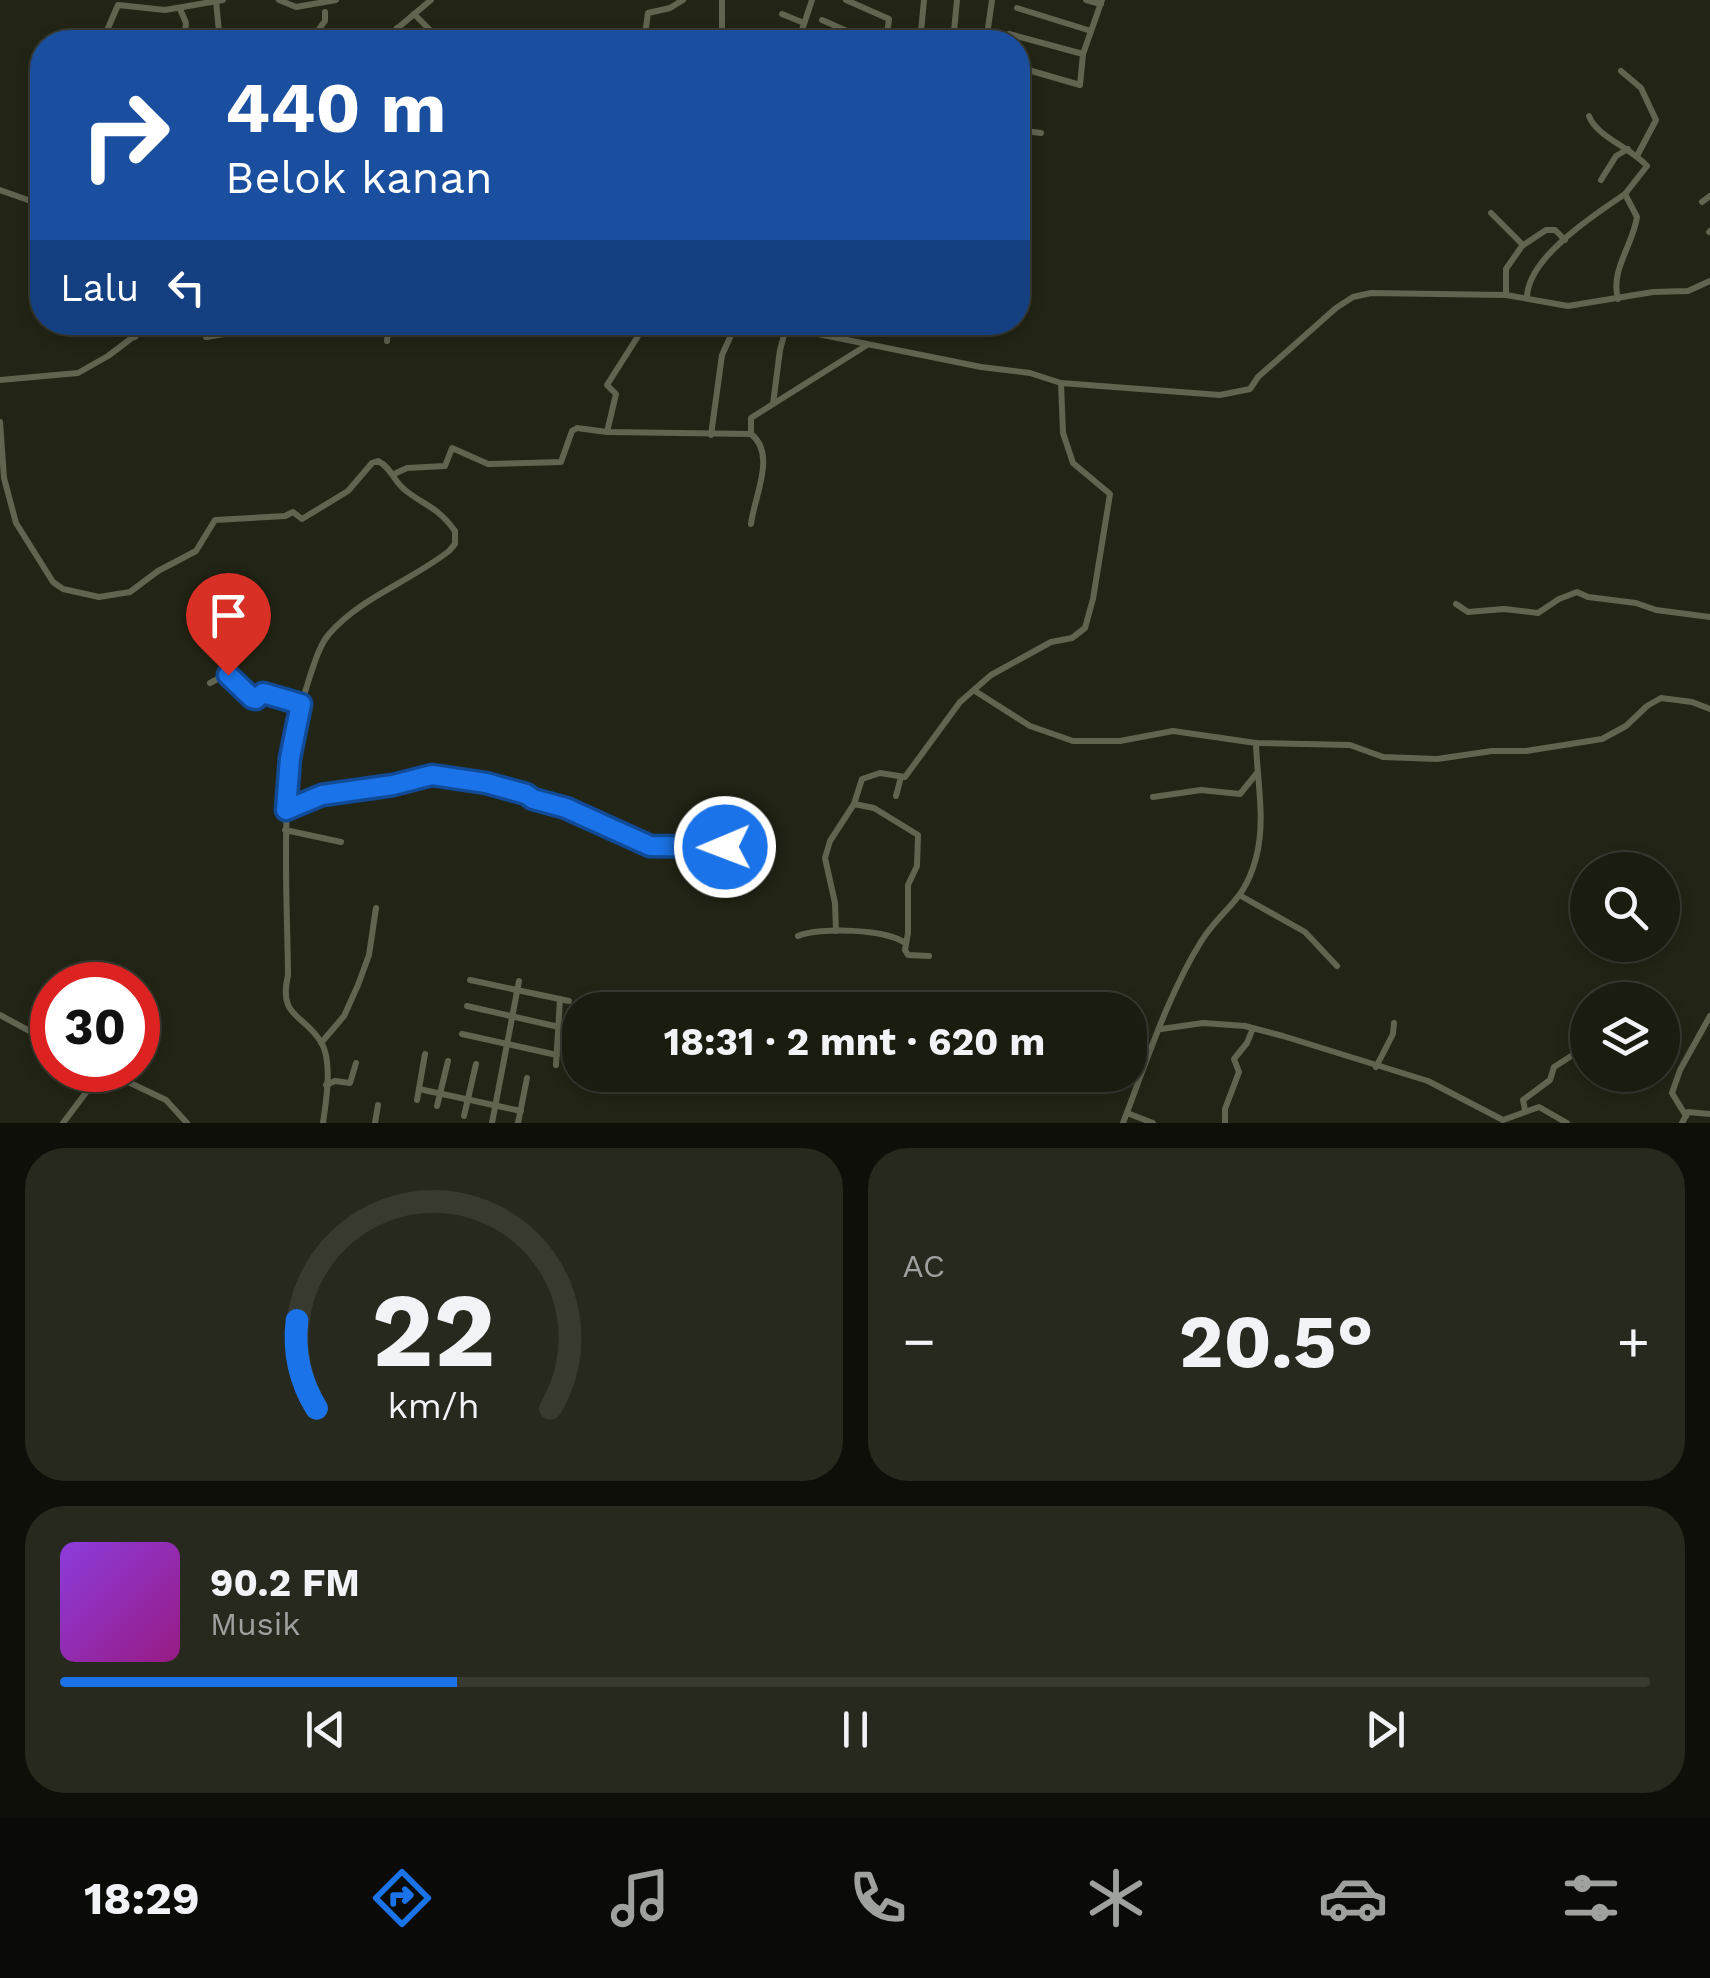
<!DOCTYPE html>
<html lang="id">
<head>
<meta charset="utf-8">
<style>
	:root { --surface:#1a1c10; --page:#27291e; --text:#f1f3f6; --muted:#9fa19f; --line:#383a30; --accent:#1a73e8 }
	body { margin:0; font-family:"Work Sans",sans-serif; background:var(--page); color:var(--text); height:100vh; display:flex; flex-direction:column; font-size:38px; white-space:nowrap }
	* { box-sizing:border-box; margin:0 }
	p { font-size:32px; color:var(--muted) }
	.icon { flex:none; width:55px; height:55px; fill:none; stroke:currentColor; stroke-width:2; stroke-linecap:round; stroke-linejoin:round }
	.map { position:relative; height:1123px; overflow:hidden }
	.panel { display:flex; flex-direction:column; gap:25px; padding:25px; background:#0e0f09; flex:1 }
	.panel>* { flex:none }
	.hud { position:absolute; left:30px; top:30px; width:1000px; height:305px; border-radius:40px; box-shadow:0 5px 15px #0003,0 0 0 2px var(--line); background:#1a4fa0; color:#fff; overflow:hidden }
	.buttons { position:absolute; left:1570px; top:852px; display:grid; gap:20px }
	.buttons a { display:grid; place-items:center; width:110px; height:110px; border-radius:50%; background:var(--surface); box-shadow:0 5px 15px #0003,0 0 0 2px var(--line); font-size:50px }
	.speed { position:absolute; left:30px; top:962px; display:flex; gap:20px; font-size:50px; font-weight:700; text-align:center }
	.speed>* { display:grid; place-content:center; width:130px; height:130px; border-radius:50%; background:var(--surface); box-shadow:0 5px 15px #0003,0 0 0 2px var(--line); line-height:1 }
	.speed .limit { border:15px solid #d22; background:#fff; color:#111 }
	.pin { position:absolute; display:grid; place-items:center; width:85px; height:85px; color:#fff; margin:-102px -42px; border-radius:50% 50% 50% 0; rotate:-45deg; box-shadow:0 0 10px #0007 }
	.pin .icon { rotate:45deg }
	.me { position:absolute; width:110px; margin:-55px; rotate:269deg; stroke-linejoin:round; filter:drop-shadow(0 0 8px #0008) }
	.turn { display:flex; align-items:center; gap:35px; height:210px; padding:0 30px; font-size:45px }
	.turn .icon { width:130px; height:130px; stroke-width:2.5 }
	.turn b { display:block; font-size:70px; line-height:85px }
	.then { display:flex; align-items:center; height:95px; padding:0 30px; background:#0003; gap:20px; font-size:38px }
	.big { font-size:75px; font-weight:700; line-height:1.1 }
	.panel .widget { flex:1; display:flex; flex-direction:column; justify-content:center; gap:15px; min-width:0; padding:0 35px; border-radius:40px; background:var(--page) }
	.panel .dial { align-items:center; gap:0 }
	.dial svg { height:260px; overflow:visible; fill:none; stroke:var(--line); stroke-width:7; stroke-linecap:round; text-anchor:middle }
	.dial text { fill:var(--text); stroke:none }
	.song { display:flex; align-items:center; gap:30px }
	.cover { width:120px; height:120px; border-radius:15px; background:linear-gradient(135deg,hsl(270 70% 55%),hsl(310 70% 35%)) }
	.played { height:10px; border-radius:5px; background:linear-gradient(90deg,var(--accent) 25%,var(--line) 25%) }
	.keys { display:flex; justify-content:space-around; direction:ltr }
	.heat { display:flex; justify-content:space-between; align-items:center; font-size:55px; direction:ltr }
	.panel .tiles { flex:1; display:grid; gap:25px; grid-template-columns:1fr 1fr }
	.widget:last-child { grid-column:span 2 }
	.trip { position:absolute; left:562px; top:992px; width:585px; height:100px; border-radius:40px; background:var(--surface); box-shadow:0 5px 15px #0003,0 0 0 2px var(--line); font-weight:700; line-height:100px; text-align:center }
	.tab-bar { display:flex; height:160px; justify-content:space-around; align-items:center; background:#0a0b06; color:var(--muted) }
	.tab-bar .icon { width:70px; height:70px }
	.tab-bar .selected { color:var(--accent) }
	.tab-bar b { font-size:45px; color:var(--text) }
	.map>svg:first-child { display:block }
	.lines { fill:none; stroke-linecap:round; stroke-linejoin:round }
	.minor { stroke:#606450; stroke-width:6 }
	.route-casing { stroke:#114b97; stroke-width:25 }
	.route { stroke:#1a73e8; stroke-width:18 }
</style>
</head>
<body>
<div class="map">
<svg width="1710" height="1123" viewBox="0 0 1710 1123">
	<rect width="100%" height="100%" fill="#222515"/>
	<g class="lines">
		<g class="minor">
			<polyline points="279,0 296,7 336,0"/>
			<polyline points="722,0 722,38"/>
			<polyline points="846,0 889,19 886,42"/>
			<polyline points="1086,0 1101,4"/>
			<polyline points="216,1 220,42"/>
			<polyline points="1017,8 1091,31"/>
			<polyline points="180,9 186,23 184,42"/>
			<polyline points="414,14 433,33 437,42"/>
			<polyline points="782,14 804,23"/>
			<polyline points="822,20 872,42"/>
			<polyline points="397,28 410,42"/>
			<polyline points="801,33 826,42"/>
			<polyline points="1009,34 1083,54"/>
			<path d="M645,37c28,2 74,-2 99,5"/>
			<polyline points="102,42 118,5 165,10 223,0"/>
			<polyline points="319,42 319,29 325,21 325,12"/>
			<polyline points="381,42 431,0"/>
			<polyline points="644,42 648,13 670,8 683,0"/>
			<polyline points="798,42 812,0"/>
			<polyline points="920,42 924,0"/>
			<polyline points="953,42 957,0"/>
			<polyline points="986,42 992,0"/>
			<polyline points="1018,67 1080,85 1083,54 1102,0"/>
			<polyline points="1621,71 1641,88 1656,120 1637,156"/>
			<path d="M1589,116c7,20 42,32 58,50l-22,28 12,23c-4,28 -27,53 -19,82"/>
			<polyline points="1018,130 1041,133"/>
			<polyline points="1601,180 1616,156 1628,149"/>
			<polyline points="0,190 42,205"/>
			<polyline points="34,202 42,179"/>
			<polyline points="1702,202 1710,196"/>
			<polyline points="1491,213 1523,245"/>
			<polyline points="1709,232 1710,231"/>
			<polyline points="1506,295 1506,269 1522,246 1546,230 1555,230 1565,240"/>
			<path d="M1527,298c0,-40 67,-83 98,-104"/>
			<polyline points="123,322 135,337"/>
			<polyline points="758,322 981,367 1030,373 1061,383 1220,395 1250,389 1258,377 1336,308 1353,297 1371,293 1506,295 1568,306 1653,292 1688,291 1710,281"/>
			<polyline points="245,327 272,324"/>
			<polyline points="206,337 243,331 244,322"/>
			<polyline points="387,341 389,322"/>
			<polyline points="0,380 78,373 108,356 153,322"/>
			<polyline points="773,404 780,350 786,328"/>
			<path d="M0,422l4,56 12,45 37,59 10,7 36,8 31,-5 28,-21 38,-20 19,-31 70,-4 8,-4 9,7 46,-28 24,-28 6,-2c14,7 15,20 27,29 20,16 33,17 50,41v13l-6,7c-38,30 -88,46 -120,83 -10,12 -14,28 -19,42 -33,97 -23,198 -22,299 -10,43 15,38 33,67 12,19 5,60 2,81"/>
			<polyline points="607,432 616,394 607,385 647,322"/>
			<path d="M751,434c26,20 3,63 0,90"/>
			<polyline points="711,435 722,355 737,322"/>
			<polyline points="394,474 407,468 445,466 452,448 488,464 561,462 572,431 577,428 607,432 751,434 751,418 867,345"/>
			<polyline points="1456,604 1468,612 1504,609 1538,613 1559,599 1577,592 1588,597 1636,603 1656,610 1710,617"/>
			<polyline points="210,683 227,674 242,692 254,699 263,693 301,704"/>
			<polyline points="975,691 1030,726 1073,741 1120,741 1173,731 1256,743 1350,745 1383,757 1437,759 1492,751 1526,751 1602,739 1626,726 1647,706 1661,698 1692,702 1710,709"/>
			<polyline points="896,796 901,777"/>
			<polyline points="1153,797 1201,790 1240,794 1257,773"/>
			<polyline points="854,804 874,808 918,835 917,866 908,885 908,933 905,950 908,955 929,956"/>
			<polyline points="286,810 321,795 393,785 430,775 444,775 514,790 535,800 566,808 650,846 725,847"/>
			<polyline points="285,830 341,842"/>
			<polyline points="1241,896 1305,932 1337,966"/>
			<polyline points="836,931 835,903 825,858 830,841 854,804 862,779 880,773 905,777 960,702 991,675 1051,642 1072,638 1085,628 1093,599 1110,494 1073,463 1063,433 1061,383"/>
			<path d="M798,936c21,-9 90,-7 107,7"/>
			<polyline points="470,980 569,1001"/>
			<polyline points="467,1006 559,1027"/>
			<polyline points="0,1015 52,1043"/>
			<polyline points="1161,1029 1203,1023 1245,1026 1283,1036 1428,1081 1503,1120 1539,1107 1567,1123"/>
			<polyline points="462,1034 557,1055"/>
			<polyline points="321,1043 344,1016 358,985 369,955 376,908"/>
			<polyline points="556,1065 560,999"/>
			<polyline points="1376,1067 1393,1034 1394,1023"/>
			<polyline points="326,1085 335,1081 350,1083 356,1063"/>
			<polyline points="419,1089 521,1111"/>
			<polyline points="417,1100 425,1054"/>
			<polyline points="437,1106 448,1061"/>
			<polyline points="1525,1110 1523,1100 1550,1080 1554,1067 1579,1051"/>
			<polyline points="1127,1113 1153,1123"/>
			<polyline points="464,1116 476,1064"/>
			<polyline points="1686,1116 1672,1093 1680,1070 1710,1016"/>
			<polyline points="63,1123 103,1070 166,1100 187,1123"/>
			<polyline points="375,1123 378,1105"/>
			<polyline points="492,1123 519,981"/>
			<polyline points="518,1123 527,1078"/>
			<path d="M1123,1123c23,-60 45,-129 79,-183 22,-34 42,-37 54,-82 10,-37 1,-78 0,-115"/>
			<polyline points="1225,1123 1225,1109 1239,1072 1234,1059 1247,1043 1253,1028"/>
			<polyline points="1682,1123 1688,1112 1710,1114"/>
		</g>
	</g>
	<g class="lines">
		<g class="route-casing">
			<polyline id="route" points="228,675 252,698 256,699 263,693 301,704 290,758 286,810 322,795 393,785 432,775 486,783 526,794 533,799 566,808 650,846 725,847"/>
		</g>
		<use href="#route" class="route"/>
	</g>
</svg>
<div class="buttons">
<a><svg class="icon" aria-label="search" viewBox="0 0 24 24"><circle cx="10" cy="10" r="6"/><path d="M15 15l6 6"/></svg></a>
<a><svg class="icon" aria-label="layers" viewBox="0 0 24 24"><path d="M12 4l9 5-9 5-9-5zM3 14l9 5 9-5"/></svg></a>
</div>
<div class="speed"><div class="limit">30</div></div>
<div class="pin" style="left:228px;top:675px;background:#d93025"><svg class="icon" aria-label="arrive" viewBox="0 0 24 24"><path d="M6 21V4h12l-3 4 3 4H6"/></svg></div>
<svg class="me" style="left:725px;top:847px" viewBox="-20 -20 40 40"><circle r="17" fill="#1a73e8" stroke="#fff" stroke-width="3"/><path d="M0-11L8 9 0 5-8 9z" fill="#fff"/></svg>
<div class="trip">18:31 · 2 mnt · 620 m</div>
<div class="hud">
<div class="turn"><svg class="icon" aria-label="right" viewBox="0 0 24 24"><path d="M7 20v-9h11M14 6l5 5-5 5"/></svg><div><b>440 m</b>Belok kanan</div></div>
<div class="then">Lalu<svg class="icon" aria-label="left" viewBox="0 0 24 24"><path d="M17 20v-9H6M10 6l-5 5 5 5"/></svg></div>
</div>
</div>
<section class="panel">
<div class="tiles">
<div class="widget dial"><svg viewBox="0 0 100 80">
<path d="M14 69A42 42 0 1 1 86 69"/>
<path d="M14 69A42 42 0 0 1 8 42" stroke="#1a73e8"/>
<text x="50" y="56" font-size="32" font-weight="700">22</text>
<text x="50" y="72" font-size="11">km/h</text>
</svg></div>
<div class="widget"><p>AC</p>
<div class="heat"><a>−</a><b class="big">20.5°</b><a>+</a></div>
</div>
<div class="widget">
<div class="song"><i class="cover"></i><div><b>90.2 FM</b><p>Musik</p></div></div>
<div class="played"></div>
<div class="keys"><svg class="icon" aria-label="previous" viewBox="0 0 24 24"><path d="M18 5L8 12l10 7zM5 5v14"/></svg><svg class="icon" aria-label="pause" viewBox="0 0 24 24"><path d="M8 5v14M16 5v14"/></svg><svg class="icon" aria-label="next" viewBox="0 0 24 24"><path d="M6 5l10 7-10 7zM19 5v14"/></svg></div>
</div>
</div>
</section>
<nav class="tab-bar">
<b>18:29</b>
<svg class="icon selected" aria-label="directions" viewBox="0 0 24 24"><path d="M12 3l9 9-9 9-9-9zM9 14v-3h6M13 9l2 2-2 2"/></svg>
<svg class="icon" aria-label="music" viewBox="0 0 24 24"><path d="M9 18V5l10-2v13"/><circle cx="6" cy="18" r="3"/><circle cx="16" cy="16" r="3"/></svg>
<svg class="icon" aria-label="phone" viewBox="0 0 24 24"><path d="M5 4h4l2 5-3 2q2 4 5 5l2-3 5 2v4C11 20 4 13 5 4z"/></svg>
<svg class="icon" aria-label="climate" viewBox="0 0 24 24"><path d="M12 3v18M4 7l16 10M4 17L20 7"/></svg>
<svg class="icon" aria-label="car" viewBox="0 0 24 24"><path d="M5 17H2v-5l4-1 3-4h7l3 4 3 1v5h-3M9 17h6M6 11h13"/><circle cx="7" cy="17" r="2"/><circle cx="17" cy="17" r="2"/></svg>
<svg class="icon" aria-label="filters" viewBox="0 0 24 24"><path d="M4 7h16M4 17h16"/><circle cx="9" cy="7" r="2"/><circle cx="15" cy="17" r="2"/></svg>
</nav>
</body>
</html>
